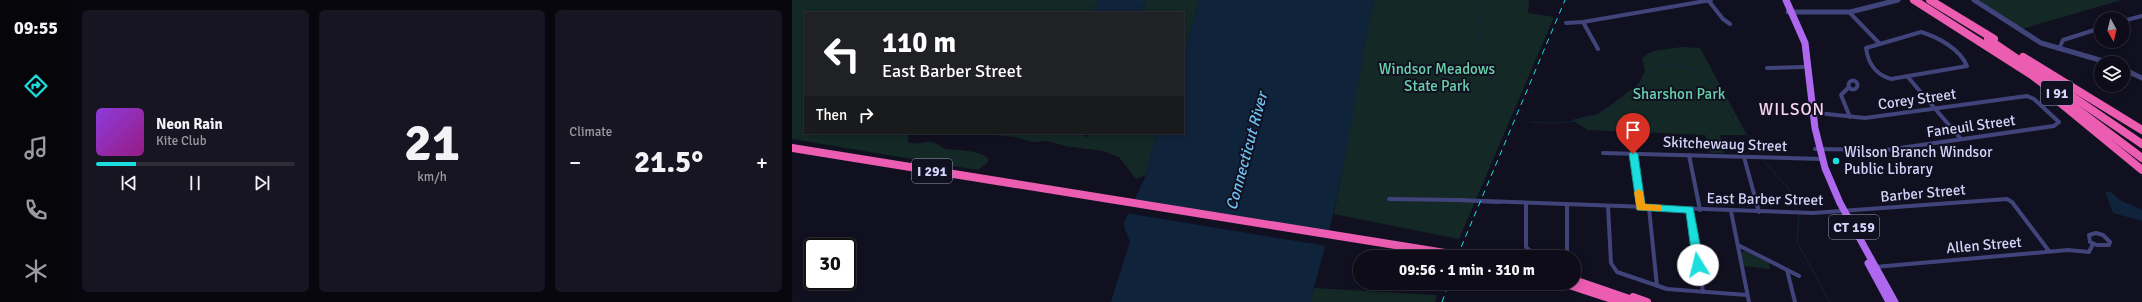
<!DOCTYPE html>
<html lang="en">
<head>
<meta charset="utf-8">
<style>
	:root { --surface:#0d0c18; --page:#161521; --text:#f1f3f6; --muted:#9a9ba2; --line:#2d2c37; --accent:#1bdfde }
	body { margin:0; font-family:Signika,sans-serif; background:var(--page); color:var(--text); height:100vh; display:flex; flex-direction:column; font-size:15px; white-space:nowrap }
	* { box-sizing:border-box; margin:0 }
	p { font-size:13px; color:var(--muted) }
	.icon { flex:none; width:22px; height:22px; fill:none; stroke:currentColor; stroke-width:2; stroke-linecap:round; stroke-linejoin:round }
	.map { position:relative; flex:1; overflow:hidden }
	.side { display:flex; flex-direction:column; gap:10px; padding:10px; background:#07070d; width:720px }
	.side>* { flex:none }
	.banner { position:absolute; left:12px; top:12px; width:380px; height:122px; border-radius:0px; box-shadow:0 2px 10px #0003,0 0 0 1px var(--line); background:#202124; color:#fff; overflow:hidden }
	.needle { width:26px; rotate:172deg }
	.controls { position:absolute; left:1302px; top:12px; display:grid; gap:8px }
	.controls a { display:grid; place-items:center; width:36px; height:36px; border-radius:50%; background:var(--surface); box-shadow:0 2px 10px #0003,0 0 0 1px var(--line); font-size:20px }
	.speed { position:absolute; left:12px; top:238px; display:flex; gap:8px; font-size:20px; font-weight:700; text-align:center }
	.speed>* { display:grid; place-content:center; width:52px; height:52px; border-radius:50%; background:var(--surface); box-shadow:0 2px 10px #0003,0 0 0 1px var(--line); line-height:1 }
	.speed .limit { border:2px solid #111; border-radius:6px; background:#fff; color:#111 }
	.pin { position:absolute; display:grid; place-items:center; width:34px; height:34px; color:#fff; margin:-41px -17px; border-radius:50% 50% 50% 0; rotate:-45deg; box-shadow:0 0 4px #0007 }
	.pin .icon { rotate:45deg }
	.me { position:absolute; width:44px; margin:-22px; rotate:351deg; stroke-linejoin:round; filter:drop-shadow(0 0 3px #0008) }
	.turn { display:flex; align-items:center; gap:14px; height:84px; padding:0 12px; font-size:18px }
	.turn .icon { width:52px; height:52px; stroke-width:2.5 }
	.turn b { display:block; font-size:28px; line-height:34px }
	.then { display:flex; align-items:center; height:38px; padding:0 12px; background:#0003; gap:8px; font-size:15px }
	.big { font-size:30px; font-weight:800; line-height:1.1 }
	.side .tile { flex:1; display:flex; flex-direction:column; justify-content:center; gap:6px; min-width:0; padding:0 14px; border-radius:6px; background:var(--page) }
	.side .dial { align-items:center; gap:0 }
	.dial b { font-size:52px; line-height:1 }
	.song { display:flex; align-items:center; gap:12px }
	.cover { width:48px; height:48px; border-radius:6px; background:linear-gradient(135deg,hsl(270 70% 55%),hsl(310 70% 35%)) }
	.played { height:4px; border-radius:2px; background:linear-gradient(90deg,var(--accent) 20%,var(--line) 20%) }
	.keys { display:flex; justify-content:space-around; direction:ltr }
	.heat { display:flex; justify-content:space-between; align-items:center; font-size:22px; direction:ltr }
	.side .tiles { flex:1; display:grid; gap:10px; grid-template-columns:repeat(3,1fr) }
	.trip { position:absolute; left:561px; top:250px; width:228px; height:40px; border-radius:20px; background:var(--surface); box-shadow:0 2px 10px #0003,0 0 0 1px var(--line); font-weight:800; line-height:40px; text-align:center }
	main { display:flex; flex:1; min-height:0 }
	.dock { display:flex; flex-direction:column; width:72px; justify-content:space-around; align-items:center; background:#05050a; color:var(--muted) }
	.dock .icon { width:28px; height:28px }
	.dock .current { color:var(--accent) }
	.dock b { font-size:18px; color:var(--text) }
	.map>svg:first-child { display:block }
	.green { fill:#142926 }
	.water { fill:#0f233a }
	.pier { fill:#111020 }
	.lines { fill:none; stroke-linecap:round; stroke-linejoin:round }
	.stream { stroke:#0f233a; stroke-width:1 }
	.minor { stroke:#40447a; stroke-width:4 }
	.tertiary { stroke:#40447a; stroke-width:5 }
	.primary { stroke:#ad68ed; stroke-width:7 }
	.motorway { stroke:#ec5db1; stroke-width:8 }
	.rail { stroke:#1bdfde; stroke-width:1; stroke-dasharray:6 5; stroke-linecap:butt }
	.motorway-bridge { stroke:#ec5db1; stroke-width:8 }
	.route { fill:#1bdfde; stroke:#129190 }
	.slow { fill:#f59e0b }
	.poi-dot { fill:#1bdfde; stroke:#111020; stroke-width:1.5 }
	.labels { text-anchor:middle; stroke-width:4; stroke-linejoin:round; paint-order:stroke }
	.shield { fill:#111020; stroke:#9a99b9; stroke-width:1 }
	.shield-label { font-size:14px; font-weight:bold; fill:#d4d4fa }
	.park-label { font-size:15px; fill:#69d1ac; stroke:#111020 }
	.street-label { font-size:15px; fill:#d4d4fa; stroke:#111020 }
	.poi-label { font-size:15px; fill:#d4d4fa; stroke:#111020; text-anchor:start }
	.water-label { font-size:16px; font-style:italic; fill:#6ec0ee; stroke:#111020 }
	.quarter-label { font-size:17px; letter-spacing:1px; fill:#fad6f1; stroke:#111020 }
</style>
</head>
<body>
<main>
<nav class="dock">
<b>09:55</b>
<svg class="icon current" aria-label="directions" viewBox="0 0 24 24"><path d="M12 3l9 9-9 9-9-9zM9 14v-3h6M13 9l2 2-2 2"/></svg>
<svg class="icon" aria-label="music" viewBox="0 0 24 24"><path d="M9 18V5l10-2v13"/><circle cx="6" cy="18" r="3"/><circle cx="16" cy="16" r="3"/></svg>
<svg class="icon" aria-label="phone" viewBox="0 0 24 24"><path d="M5 4h4l2 5-3 2q2 4 5 5l2-3 5 2v4C11 20 4 13 5 4z"/></svg>
<svg class="icon" aria-label="climate" viewBox="0 0 24 24"><path d="M12 3v18M4 7l16 10M4 17L20 7"/></svg>
</nav>
<section class="side">
<div class="tiles">
<div class="tile">
<div class="song"><i class="cover"></i><div><b>Neon Rain</b><p>Kite Club</p></div></div>
<div class="played"></div>
<div class="keys"><svg class="icon" aria-label="previous" viewBox="0 0 24 24"><path d="M18 5L8 12l10 7zM5 5v14"/></svg><svg class="icon" aria-label="pause" viewBox="0 0 24 24"><path d="M8 5v14M16 5v14"/></svg><svg class="icon" aria-label="next" viewBox="0 0 24 24"><path d="M6 5l10 7-10 7zM19 5v14"/></svg></div>
</div>
<div class="tile dial"><b>21</b><p>km/h</p></div>
<div class="tile"><p>Climate</p>
<div class="heat"><a>−</a><b class="big">21.5°</b><a>+</a></div>
</div>
</div>
</section>
<div class="map">
<svg width="1350" height="302" viewBox="0 0 1350 302">
	<rect width="100%" height="100%" fill="#111020"/>
	<g class="green">
		<path d="M0,0h306l-4,13h-289v120h103v9c9,4 15,-1 24,0 6,1 9,6 14,7 15,2 29,0 42,9v4l-10,8 -186,-31z"/>
		<polygon points="354,0 407,0 391,59 391,13 349,13"/>
		<path d="M582,0h155l-1,13 26,4 -95,222 -125,-25c15,-71 24,-143 40,-214z"/>
		<polygon points="1187,0 1329,0 1230,29"/>
		<polygon points="890,47 908,48 955,135 928,135 932,153 918,153 913,135 796,130 780,120 805,114 818,106 847,83 853,71 850,58 861,51"/>
		<polygon points="187,133 288,133 289,135 296,137 299,133 364,133 354,175 344,179 327,157 311,151 273,146 255,141 241,142 223,137"/>
		<polygon points="952,251 977,263 978,269 952,266 949,253"/>
		<polygon points="522,288 645,295 643,302 518,302"/>
	</g>
	<g class="water">
		<polygon points="306,0 354,0 349,13 302,13"/>
		<path d="M407,0h175c-12,53 -19,106 -29,159 -9,49 -22,96 -35,143h-199l19,-61 -5,-11 -1,-7 22,-48 10,-42h27v-74z"/>
		<polygon points="1313,192 1319,192 1328,200 1350,210 1350,221 1321,213"/>
	</g>
	<polygon class="pier" points="338,205 539,232 535,246 334,213"/>
	<g class="lines">
		<g class="stream">
			<polyline points="687,0 685,9 689,38 687,48 699,76 705,102 717,116"/>
			<path d="M739,122c40,4 74,-4 105,-31 6,-6 8,-17 16,-21 8,-5 18,-6 27,-4 35,6 36,25 54,52 9,14 19,19 27,36"/>
			<polyline points="971,160 997,189 1006,212"/>
			<polyline points="1007,215 1005,242 1038,302"/>
		</g>
		<g class="minor">
			<polyline points="916,0 931,19 938,24"/>
			<polyline points="1057,12 1087,43"/>
			<polyline points="1331,21 1350,16"/>
			<polyline points="791,22 806,49"/>
			<polyline points="774,23 791,22 919,0"/>
			<path d="M1129,32c17,5 39,17 46,34l-76,13c-15,-4 -23,-16 -25,-31z"/>
			<polyline points="1267,49 1271,40 1309,28"/>
			<polyline points="975,68 1011,67"/>
			<polyline points="1115,76 1169,139"/>
			<circle cx="1061" cy="85" r="4.5"/>
			<polyline points="1057,87 1049,95 1058,117"/>
			<polyline points="1016,112 1073,118 1235,96 1242,99 1267,122 1262,126 1094,150 1023,149"/>
			<polyline points="811,153 1030,159"/>
			<polyline points="841,154 849,207"/>
			<polyline points="897,155 908,210"/>
			<polyline points="952,157 967,212"/>
			<polyline points="597,199 665,200"/>
			<polyline points="706,202 665,200 1021,213 1215,199 1220,202 1257,251"/>
			<polyline points="734,203 734,247 739,252 762,257"/>
			<polyline points="816,206 819,263 825,272 875,289 955,295"/>
			<polyline points="857,208 865,286"/>
			<polyline points="898,209 911,292"/>
			<polyline points="939,211 957,302"/>
			<polygon points="1304,233 1311,235 1318,242 1317,245 1305,245 1298,242 1297,235"/>
			<polyline points="946,245 1007,276"/>
			<polyline points="771,257 775,251 775,204"/>
			<polyline points="1083,267 1276,250 1297,252 1301,244"/>
			<polyline points="995,270 1003,302"/>
		</g>
		<g class="tertiary">
			<polyline points="1182,0 1249,43 1318,63"/>
			<polyline points="996,12 1058,12 1106,0"/>
			<polyline points="1331,69 1350,78"/>
		</g>
		<g class="primary">
			<polyline points="994,0 1013,43 1023,128 1033,168 1048,203 1103,302"/>
			<polyline points="1076,263 1097,302"/>
		</g>
		<g class="motorway">
			<polyline points="1122,0 1241,76 1350,158"/>
			<polyline points="1138,0 1202,39"/>
			<polyline points="1196,39 1350,144"/>
			<polyline points="1231,57 1350,130"/>
			<polyline points="1260,96 1350,170"/>
			<polyline points="0,148 653,253"/>
			<polyline points="782,280 846,302"/>
			<polyline points="771,283 829,302"/>
			<polyline points="841,297 855,302"/>
		</g>
		<g class="rail">
			<polyline points="665,257 773,0"/>
			<polyline points="650,302 657,283"/>
		</g>
		<polyline class="motorway-bridge" points="653,253 677,257"/>
	</g>
	<polygon class="route" points="841,150 846,154 853,204 901,207 912,265 910,268 903,268 901,265 894,213 845,210 837,154"/>
	<polygon class="slow" points="847,189 851,192 853,204 869,205 869,211 845,210 842,192"/>
	<circle class="poi-dot" cx="1044" cy="161" r="4"/>
	<g class="labels">
		<g class="shield">
			<rect x="1249" y="81" width="32" height="24" rx="3"/>
			<rect x="120" y="159" width="40" height="24" rx="3"/>
			<rect x="1037" y="215" width="50" height="24" rx="3"/>
		</g>
		<g class="shield-label">
			<text x="1265" y="98">I 91</text>
			<text x="140" y="176">I 291</text>
			<text x="1062" y="232">CT 159</text>
		</g>
		<g class="park-label">
			<text x="645" y="74">Windsor Meadows<tspan x="645" dy="17">State Park</tspan></text>
			<text x="887" y="99">Sharshon Park</text>
		</g>
		<g class="street-label">
			<text transform="translate(1125 99) rotate(-8)" y="5">Corey Street</text>
			<text transform="translate(1179 126) rotate(-8)" y="5">Faneuil Street</text>
			<text transform="translate(933 144) rotate(2)" y="5">Skitchewaug Street</text>
			<text transform="translate(1131 193) rotate(-5)" y="5">Barber Street</text>
			<text transform="translate(973 199) rotate(1)" y="5">East Barber Street</text>
			<text transform="translate(1192 245) rotate(-5)" y="5">Allen Street</text>
		</g>
		<g class="poi-label">
			<text x="1052" y="157">Wilson Branch Windsor<tspan x="1052" dy="17">Public Library</tspan></text>
		</g>
		<g class="water-label">
			<text transform="translate(454 151) rotate(-75)" y="6">Connecticut River</text>
		</g>
		<g class="quarter-label">
			<text x="1000" y="115">WILSON</text>
		</g>
	</g>
</svg>
<div class="controls">
<a><svg class="needle" viewBox="-14 -14 28 28"><path d="M0-13l5 13h-10z" fill="#e53935"/><path d="M0 13l5-13h-10z" fill="#9a9ba2"/></svg></a>
<a><svg class="icon" aria-label="layers" viewBox="0 0 24 24"><path d="M12 4l9 5-9 5-9-5zM3 14l9 5 9-5"/></svg></a>
</div>
<div class="speed"><div class="limit">30</div></div>
<div class="pin" style="left:841px;top:154px;background:#d93025"><svg class="icon" aria-label="arrive" viewBox="0 0 24 24"><path d="M6 21V4h12l-3 4 3 4H6"/></svg></div>
<svg class="me" style="left:906px;top:265px" viewBox="-20 -20 40 40"><circle r="19" fill="#fff"/><path d="M0-13L10 11 0 6-10 11z" fill="#1bdfde"/></svg>
<div class="trip">09:56 · 1 min · 310 m</div>
<div class="banner">
<div class="turn"><svg class="icon" aria-label="left" viewBox="0 0 24 24"><path d="M17 20v-9H6M10 6l-5 5 5 5"/></svg><div><b>110 m</b>East Barber Street</div></div>
<div class="then">Then<svg class="icon" aria-label="right" viewBox="0 0 24 24"><path d="M7 20v-9h11M14 6l5 5-5 5"/></svg></div>
</div>
</div>
</main>
</body>
</html>
